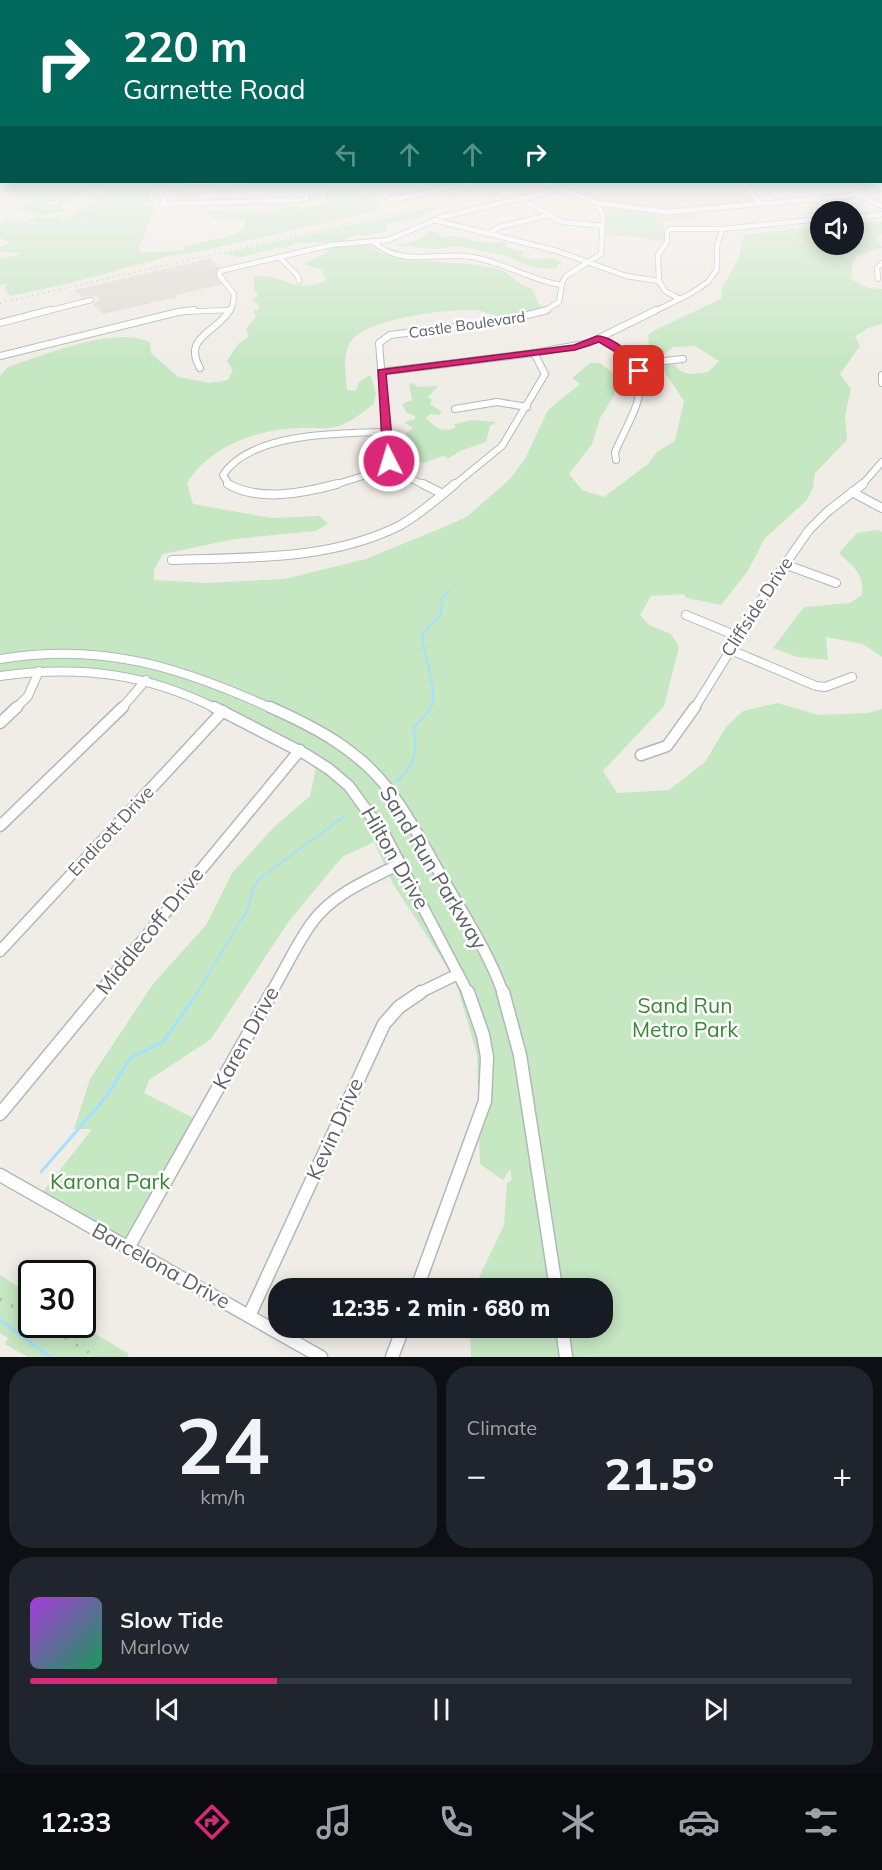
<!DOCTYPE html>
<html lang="en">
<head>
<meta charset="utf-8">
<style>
	:root { --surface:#171b24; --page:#20242c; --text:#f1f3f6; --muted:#9ea1a6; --line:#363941; --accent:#db2777 }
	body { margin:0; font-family:Mulish,sans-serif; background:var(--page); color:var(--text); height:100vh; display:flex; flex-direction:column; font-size:22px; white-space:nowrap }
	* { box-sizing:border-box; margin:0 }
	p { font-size:20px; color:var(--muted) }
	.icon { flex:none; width:33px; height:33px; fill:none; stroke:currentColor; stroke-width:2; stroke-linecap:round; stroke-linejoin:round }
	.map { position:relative; height:1357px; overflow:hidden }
	.panel { display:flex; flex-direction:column; gap:9px; padding:9px; background:#0d0f14; flex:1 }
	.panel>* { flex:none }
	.hud { position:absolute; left:0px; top:0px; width:882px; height:183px; box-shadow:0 3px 15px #0003; background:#00695c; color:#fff; overflow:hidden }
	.buttons { position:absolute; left:810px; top:201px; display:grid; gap:12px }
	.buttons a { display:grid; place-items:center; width:54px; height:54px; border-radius:50%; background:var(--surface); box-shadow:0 3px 15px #0003; font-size:30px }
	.speed { position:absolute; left:18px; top:1260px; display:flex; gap:12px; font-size:30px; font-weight:700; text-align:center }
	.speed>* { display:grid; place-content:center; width:78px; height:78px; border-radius:50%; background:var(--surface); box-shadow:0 3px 15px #0003; line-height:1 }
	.speed .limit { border:3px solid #111; border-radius:9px; background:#fff; color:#111 }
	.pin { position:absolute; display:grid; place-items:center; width:51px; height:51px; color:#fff; margin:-26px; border-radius:12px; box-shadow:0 3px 9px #0006 }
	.me { position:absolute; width:66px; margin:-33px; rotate:355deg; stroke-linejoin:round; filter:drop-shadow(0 0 4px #0008) }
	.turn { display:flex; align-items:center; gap:21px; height:126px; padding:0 24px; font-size:27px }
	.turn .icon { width:78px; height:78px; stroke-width:2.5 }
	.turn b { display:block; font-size:42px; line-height:51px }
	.lanes { display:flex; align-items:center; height:57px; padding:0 24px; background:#0003; justify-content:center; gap:30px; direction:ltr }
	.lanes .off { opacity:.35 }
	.big { font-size:45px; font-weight:800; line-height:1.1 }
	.panel .widget { flex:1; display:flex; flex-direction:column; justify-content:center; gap:9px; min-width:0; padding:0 21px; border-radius:24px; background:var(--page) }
	.panel .dial { align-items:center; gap:0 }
	.dial b { font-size:78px; line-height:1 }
	.song { display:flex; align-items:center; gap:18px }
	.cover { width:72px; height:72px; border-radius:9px; background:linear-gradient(135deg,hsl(280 70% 55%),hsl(150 70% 35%)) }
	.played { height:6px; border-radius:3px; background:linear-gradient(90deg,var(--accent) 30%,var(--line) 30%) }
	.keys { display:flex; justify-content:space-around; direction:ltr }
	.heat { display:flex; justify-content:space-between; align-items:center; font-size:33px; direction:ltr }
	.panel .tiles { flex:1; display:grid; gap:9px; grid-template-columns:1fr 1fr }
	.widget:last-child { grid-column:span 2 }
	.trip { position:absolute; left:268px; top:1278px; width:345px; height:60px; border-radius:24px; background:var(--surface); box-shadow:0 3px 15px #0003; font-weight:800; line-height:60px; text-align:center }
	.tabs { display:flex; height:96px; justify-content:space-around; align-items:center; background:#090b0e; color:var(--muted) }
	.tabs .icon { width:42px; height:42px }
	.tabs .active { color:var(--accent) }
	.tabs b { font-size:27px; color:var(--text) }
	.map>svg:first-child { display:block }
	.education { fill:#e0dbd4 }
	.green { fill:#c5e7c2 }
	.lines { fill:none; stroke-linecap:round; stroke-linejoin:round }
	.stream-far2 { stroke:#a6e0ff; stroke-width:1.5 }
	.stream-far1 { stroke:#a6e0ff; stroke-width:2 }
	.stream { stroke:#a6e0ff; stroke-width:3 }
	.minor-far4-casing { stroke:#b3b7ba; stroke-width:6 }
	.minor-far3-casing { stroke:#b3b7ba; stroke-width:8 }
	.minor-far2-casing { stroke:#b3b7ba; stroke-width:10 }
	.minor-far1-casing { stroke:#b3b7ba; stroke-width:13 }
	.minor-casing { stroke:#b3b7ba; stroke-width:15 }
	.minor-far4 { stroke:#fff; stroke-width:4.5 }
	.minor-far3 { stroke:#fff; stroke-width:6 }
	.minor-far2 { stroke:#fff; stroke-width:8 }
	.minor-far1 { stroke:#fff; stroke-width:10 }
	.minor { stroke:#fff; stroke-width:12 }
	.rail-far1 { stroke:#b4b5b6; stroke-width:1.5; stroke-dasharray:1 4.5; stroke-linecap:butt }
	.rail { stroke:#b4b5b6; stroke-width:3; stroke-dasharray:2 11; stroke-linecap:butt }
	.route { fill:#db2777; stroke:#8e194d; stroke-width:1.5 }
	.labels { text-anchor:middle; stroke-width:5; stroke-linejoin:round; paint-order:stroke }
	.far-street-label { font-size:15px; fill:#5d6266; stroke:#fff }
	.street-label { font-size:18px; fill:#5d6266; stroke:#fff }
	.near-street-label { font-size:21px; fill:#5d6266; stroke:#fff }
	.near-park-label { font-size:21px; fill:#388634; stroke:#fff }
</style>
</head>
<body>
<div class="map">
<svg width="882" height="1357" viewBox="0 0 882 1357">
	<rect width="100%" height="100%" fill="#f0ece6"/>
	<g class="education">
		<polygon points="546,182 740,182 757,204 690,210 699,220 664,222 664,241 648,240 648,238 605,235 606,216 599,206"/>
		<polygon points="210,258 222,271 219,272 227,283 176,295 177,297 103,314 93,304 100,300 98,296 81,297 75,290"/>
	</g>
	<g class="green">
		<path d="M11,182h80l-5,11 -16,6 5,1 -1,3 -13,2v3l5,3 -2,1 -22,3 -20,-3 -3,-4 14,-6 26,3 1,-4c-15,2 -39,1 -50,-10z"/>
		<path d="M102,182h55l-13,24h9l2,4 -16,37 1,6 45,-3 -1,-3c19,-7 43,-7 60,-18l2,-10h-32l-7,-7 5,-2 54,3 27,-7 10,3 13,-4 13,-1 -4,-3 2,-18 34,-1v13l18,10 -2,5 -10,3 -170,39 -28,4 -99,27 -59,13 -7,-7 4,-6 -8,2v-26l23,-5 -23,-3v-4l11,-5 -11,-3v-14l10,-6 29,6 2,-2 -13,-2 9,-5 12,2 -2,2 16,-6 -4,5h7l33,-19 -2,-1 8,-6 -9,-4z"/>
		<polygon points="433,207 437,209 417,218 388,224 386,231 362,236 360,234 347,238 346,242 296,243 286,248 277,248 242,257 221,254"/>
		<polygon points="605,209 655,214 658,234 632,234 609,230"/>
		<path d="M882,222v11l-6,3 6,12 -25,8 -5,8 -1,14c9,9 19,11 31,11v35l-14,4 -13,8 5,10 -20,28 11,15 -6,26 2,25 -32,33 -2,15 -7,13 -41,37 -18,34 -26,33 -34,-7 -4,-4 -32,2 -11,19 9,10 22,9 8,13 -15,59 -61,65 14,22 52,-3 36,-28 21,-35 17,-16 34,-8 42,12 49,-2 14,-4v648h-411l-1,-29h133v-40h-129l30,-63 3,-42 5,-3 -2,-11 -7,11 -23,-16 -3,-110 -22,-75 -62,-95 -19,-42 -32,15 -53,64 -78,118 -62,41 -5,13 55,28 -71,127 -90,-50 54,-69h-18l16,-50 63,-95 53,-59 26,-52 42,-46 36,-31 8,-38 -158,-76c-52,-14 -107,-20 -160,-7v-299l8,-9c34,-11 110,-43 142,-24l1,10 27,24 32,6 18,-3 5,-10 -6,-9 11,-17 11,-8 -3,-7 10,-12 -2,-6 5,-2v-5l-7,-3 6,-6 -4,-5v-14c32,-2 35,18 72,5l-4,-11 -19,-6 25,-12 -1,-4 13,-3 28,-1 12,9 30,7 60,4 25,4 9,3 18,14 10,4 7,15 6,6 -41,8c-10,-1 -17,-7 -30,-8 -28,-1 -104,8 -122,30 -11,13 -6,34 -5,50l9,1 3,-9 11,-7 6,18 -2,11c-11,8 -23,18 -35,22 -12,4 -29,1 -42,2 -41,2 -87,18 -110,55l6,21 79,14 48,-2 8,8 -13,7 -80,8 -72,15 -9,16v10l52,3 78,-4 82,-20 83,-34 19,-9 43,-38 15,-21 22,-47 32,-26 -8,-6 18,-15h10l14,11 2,10 -2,12 -14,22 -8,26 -23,30 13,16 22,7 44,-33 9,-12 18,-11 9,-40 -20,-30 -1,-7 12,1c8,12 20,9 33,7l11,-11 -24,-15 -22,1c-10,9 -14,10 -27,7l-2,-7 5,-1 -1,-11 7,-5 66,-31 1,-10 16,-30 6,-24 76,-9v18h34v-21z"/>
		<path d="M429,231h8l4,6 16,-1 23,6 26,1v4l18,5 -4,4c15,8 29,-3 41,6l-5,6 -13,1 -10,-2 -30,-12 -44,-9 -24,3 -42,-4 13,-1 16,-6z"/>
		<path d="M412,383l6,4 20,-1 -10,11 4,3 -2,4 12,8 -3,3 -9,-1 -4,4c9,9 15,15 29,10v-4l17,-4 24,2 -6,4 -4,16 -26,9 -11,7 -6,-2 -19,7 -18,-7 -3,-10 8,-5 -6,-7 8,-6 -9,-6 11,-3v-3l-9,-4 -4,-8 10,-4 -3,-16z"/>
		<path d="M878,530l4,2v125l-19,-13 -37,-7 2,23 -31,-3 -24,-9 31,-41 46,-4 12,-8c2,-23 -8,-27 -23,-42l18,-20z"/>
		<polygon points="0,1275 31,1295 32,1324 80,1325 129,1354 127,1357 28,1357 5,1344 8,1338 0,1333"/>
	</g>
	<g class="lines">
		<polyline class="stream-far2" points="95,216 98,214 87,216 85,220 97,216"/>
		<g class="stream-far1">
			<path d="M396,782c20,-16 21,-31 18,-55 5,-6 12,-12 16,-18 10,-16 -8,-57 -8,-75l19,-20 1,-16 6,-7"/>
			<polyline points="197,993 248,909 253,889 259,879 346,815"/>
		</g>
		<g class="stream">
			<polyline points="41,1172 107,1096 130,1058 163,1042 198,992"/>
			<polyline points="0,1320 50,1357"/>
		</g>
		<g class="minor-far4-casing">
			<g id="minor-far4">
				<polyline points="382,182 382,193 392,200 475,182"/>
				<polyline points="543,182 597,203 668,212 848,196 882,188"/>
				<polyline points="743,182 761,204"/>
				<polyline points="843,182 858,195 882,206"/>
				<polyline points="169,186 250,182"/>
				<polyline points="521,199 562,222 603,226"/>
				<polyline points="162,204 302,200 307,198 309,182"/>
				<polyline points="162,206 171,182"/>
				<polyline points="854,219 882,214"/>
				<polyline points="434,220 557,251 626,276 659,281"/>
				<polyline points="488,234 499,227 549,215"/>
				<path d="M374,242c27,26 65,9 98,15 31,5 58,23 89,28"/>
				<polyline points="279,257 298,276 299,281"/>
				<polyline points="878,279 877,268 882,263"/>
				<polyline points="680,299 665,291 659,281 658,255 667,242 667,232 670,229 722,229 820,219"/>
				<polyline points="44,312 91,300"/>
				<polyline points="179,312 230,310"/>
				<polyline points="229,312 233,305 234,294 219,275 220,271 331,245 388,240 442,217 560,189"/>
				<polyline points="543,312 559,302 562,283 566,276 601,254 603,216 597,203"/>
				<polyline points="653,312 690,294 708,282 717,269 717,247 722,229"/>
			</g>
		</g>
		<g class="minor-far3-casing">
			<g id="minor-far3">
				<polyline points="0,323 50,310"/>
				<path d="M600,338c61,39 40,59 15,114l1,8"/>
				<polyline points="0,356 178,312 194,310"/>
				<polyline points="636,364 683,359"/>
				<path d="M200,368c-18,-31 16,-35 30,-58"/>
				<polyline points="381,372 534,353 589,343 656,310"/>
				<polyline points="882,375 882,383"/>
				<polyline points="455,409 497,402 527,407"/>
				<path d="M230,486l-7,-11c28,-43 118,-42 163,-43"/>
				<polyline points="331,486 389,468"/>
				<polyline points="426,486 389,468 379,343 390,335 504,321 547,310"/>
				<polyline points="453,486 502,446 545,374 534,353"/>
				<polyline points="861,486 882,462"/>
			</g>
		</g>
		<g class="minor-far2-casing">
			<g id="minor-far2">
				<path d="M228,484c31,18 76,9 109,0"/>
				<polyline points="423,484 443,494"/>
				<polyline points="852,492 882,508"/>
				<path d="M172,560c77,-3 156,1 227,-34 20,-11 38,-27 56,-42"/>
				<polyline points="784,564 836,583"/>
				<polyline points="686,615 739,637"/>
				<polyline points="731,650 816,686 825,687 852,677"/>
				<path d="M0,659c102,-17 181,8 273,50"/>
				<path d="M0,676c79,-11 146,-3 217,33"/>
				<polyline points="15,709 28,696 39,671"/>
				<polyline points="121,709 146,680"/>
				<polyline points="694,709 772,583 809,530 827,512 863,484"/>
			</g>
		</g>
		<g class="minor-far1-casing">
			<g id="minor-far1">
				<polyline points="214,707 307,755 329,769 349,786 386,837 468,993"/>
				<path d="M270,707c45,20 89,43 119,83 23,29 38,63 57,94 21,36 43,70 57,109"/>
				<polyline points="0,723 17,707"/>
				<polyline points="641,755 667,746 695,707"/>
				<polyline points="0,826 123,707"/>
				<polyline points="0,951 223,711"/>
				<polyline points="99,993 300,750"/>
				<path d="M271,993c13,-22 25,-48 40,-69 20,-29 58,-45 89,-60"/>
				<polyline points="419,993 458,974"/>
			</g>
		</g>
		<g class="minor-casing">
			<g id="minor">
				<polyline points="503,992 520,1055 556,1288"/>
				<polyline points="0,1114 101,992"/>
				<polyline points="0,1175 321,1357"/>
				<polyline points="128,1248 272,992"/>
				<polyline points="417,1288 485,1101 487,1057 483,1035 468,992"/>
				<polyline points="249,1316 384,1024 399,1007 421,992"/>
				<polyline points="562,1328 566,1357"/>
				<polyline points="392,1357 403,1328"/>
			</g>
		</g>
		<use href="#minor-far4" class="minor-far4"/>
		<use href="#minor-far3" class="minor-far3"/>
		<use href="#minor-far2" class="minor-far2"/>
		<use href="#minor-far1" class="minor-far1"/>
		<use href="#minor" class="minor"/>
		<polyline class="rail-far1" points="0,303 531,182"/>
		<g class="rail">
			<polyline points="0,1299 32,1317"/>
			<polyline points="43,1324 96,1357"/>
		</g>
	</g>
	<linearGradient id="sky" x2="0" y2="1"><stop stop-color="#8dc6f1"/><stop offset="0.48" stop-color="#f8f6f4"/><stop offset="1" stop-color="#f8f6f4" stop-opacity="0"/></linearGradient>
	<rect width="882" height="365" fill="url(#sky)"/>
	<path class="route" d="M597,336c14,-1 46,24 45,37h-6l-15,-18 -22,-13 -24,8 -189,24 8,87 -5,4 -6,-4 -5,-91 196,-25z"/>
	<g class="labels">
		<g class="far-street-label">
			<text transform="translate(467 325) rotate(-8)" y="5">Castle Boulevard</text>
		</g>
		<g class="street-label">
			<text transform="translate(757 607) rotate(-57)" y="6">Cliffside Drive</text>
			<text transform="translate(111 831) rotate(-47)" y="6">Endicott Drive</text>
		</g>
		<g class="near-street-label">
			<text transform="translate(395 858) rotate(60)" y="7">Hilton Drive</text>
			<text transform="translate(433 868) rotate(59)" y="7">Sand Run Parkway</text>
			<text transform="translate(150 931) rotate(-51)" y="7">Middlecoff Drive</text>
			<text transform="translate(246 1038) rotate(-61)" y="7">Karen Drive</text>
			<text transform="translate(335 1129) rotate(-66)" y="7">Kevin Drive</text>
			<text transform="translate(161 1266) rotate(29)" y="7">Barcelona Drive</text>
		</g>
		<g class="near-park-label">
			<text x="685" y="1013">Sand Run<tspan x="685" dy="24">Metro Park</tspan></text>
			<text x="110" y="1189">Karona Park</text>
		</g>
	</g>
</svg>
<div class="buttons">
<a><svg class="icon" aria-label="sound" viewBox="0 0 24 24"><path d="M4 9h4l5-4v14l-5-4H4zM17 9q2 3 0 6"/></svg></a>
</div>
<div class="speed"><div class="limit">30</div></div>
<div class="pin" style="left:639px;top:371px;background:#d93025"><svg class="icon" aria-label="arrive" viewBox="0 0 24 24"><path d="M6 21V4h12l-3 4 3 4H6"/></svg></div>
<svg class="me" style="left:389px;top:461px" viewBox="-20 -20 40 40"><circle r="17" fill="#db2777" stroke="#fff" stroke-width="3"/><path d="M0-11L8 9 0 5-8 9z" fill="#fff"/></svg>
<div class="trip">12:35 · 2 min · 680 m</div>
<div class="hud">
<div class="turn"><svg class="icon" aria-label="right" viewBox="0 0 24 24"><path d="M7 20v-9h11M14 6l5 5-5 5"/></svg><div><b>220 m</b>Garnette Road</div></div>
<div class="lanes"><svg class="icon off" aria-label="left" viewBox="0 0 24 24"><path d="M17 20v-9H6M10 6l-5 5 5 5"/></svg><svg class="icon off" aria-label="ahead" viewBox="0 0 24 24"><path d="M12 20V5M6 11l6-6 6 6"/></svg><svg class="icon off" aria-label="ahead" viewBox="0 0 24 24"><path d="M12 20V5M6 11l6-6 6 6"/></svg><svg class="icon" aria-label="right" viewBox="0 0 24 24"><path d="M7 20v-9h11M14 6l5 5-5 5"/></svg></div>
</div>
</div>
<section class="panel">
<div class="tiles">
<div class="widget dial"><b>24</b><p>km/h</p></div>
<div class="widget"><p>Climate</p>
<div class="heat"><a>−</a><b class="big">21.5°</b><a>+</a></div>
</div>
<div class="widget">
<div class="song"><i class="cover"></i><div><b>Slow Tide</b><p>Marlow</p></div></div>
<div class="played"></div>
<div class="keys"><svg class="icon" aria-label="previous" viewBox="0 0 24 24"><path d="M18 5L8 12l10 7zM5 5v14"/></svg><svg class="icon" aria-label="pause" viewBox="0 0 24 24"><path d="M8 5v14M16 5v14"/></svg><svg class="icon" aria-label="next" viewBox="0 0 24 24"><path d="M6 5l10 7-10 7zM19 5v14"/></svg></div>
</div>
</div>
</section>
<nav class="tabs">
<b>12:33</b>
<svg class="icon active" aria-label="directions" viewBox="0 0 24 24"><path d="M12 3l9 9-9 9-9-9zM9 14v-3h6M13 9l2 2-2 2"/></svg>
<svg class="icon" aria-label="music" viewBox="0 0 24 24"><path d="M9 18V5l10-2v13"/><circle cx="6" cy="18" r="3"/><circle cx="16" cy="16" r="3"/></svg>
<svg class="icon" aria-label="phone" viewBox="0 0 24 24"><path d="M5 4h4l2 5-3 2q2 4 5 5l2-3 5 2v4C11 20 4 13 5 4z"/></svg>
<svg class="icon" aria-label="climate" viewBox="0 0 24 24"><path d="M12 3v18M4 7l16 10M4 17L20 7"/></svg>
<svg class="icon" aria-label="car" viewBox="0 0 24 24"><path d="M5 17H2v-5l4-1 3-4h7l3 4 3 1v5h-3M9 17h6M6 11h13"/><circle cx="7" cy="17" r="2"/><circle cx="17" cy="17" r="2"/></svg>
<svg class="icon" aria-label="filters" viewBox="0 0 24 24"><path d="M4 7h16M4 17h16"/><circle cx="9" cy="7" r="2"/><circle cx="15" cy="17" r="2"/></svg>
</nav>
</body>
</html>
